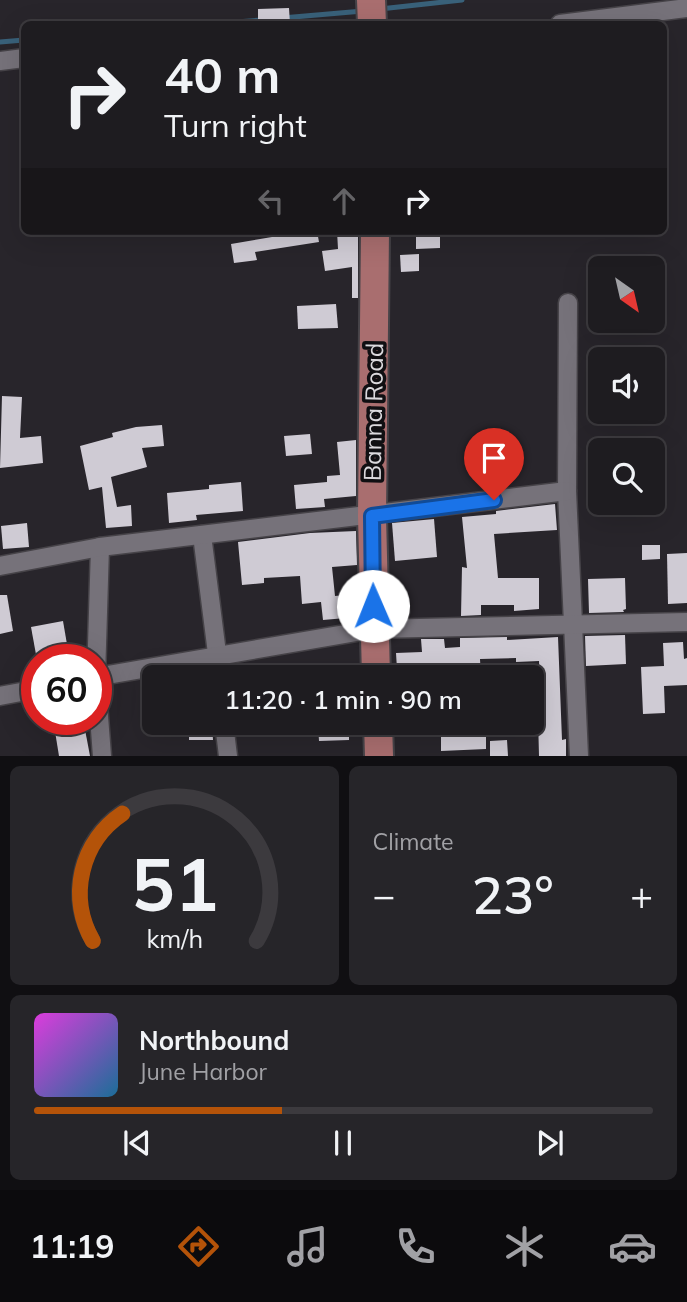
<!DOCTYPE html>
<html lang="en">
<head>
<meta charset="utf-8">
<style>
	:root { --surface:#1e1c20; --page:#262529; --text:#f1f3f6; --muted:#a1a1a5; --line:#3c3a3e; --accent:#b45309 }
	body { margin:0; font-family:Mulish,sans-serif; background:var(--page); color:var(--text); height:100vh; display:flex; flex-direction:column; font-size:26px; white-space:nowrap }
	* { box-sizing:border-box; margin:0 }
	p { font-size:23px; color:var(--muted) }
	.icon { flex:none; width:38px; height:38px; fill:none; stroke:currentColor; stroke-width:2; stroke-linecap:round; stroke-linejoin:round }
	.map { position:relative; height:756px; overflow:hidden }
	.side { display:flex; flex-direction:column; gap:10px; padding:10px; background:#100f12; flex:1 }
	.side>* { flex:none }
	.top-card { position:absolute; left:21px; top:21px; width:646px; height:214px; border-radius:10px; box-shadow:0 7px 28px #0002,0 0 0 2px var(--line); background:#1e1c20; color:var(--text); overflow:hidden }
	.needle { width:46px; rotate:146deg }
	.buttons { position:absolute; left:588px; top:256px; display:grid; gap:14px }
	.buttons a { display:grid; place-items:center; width:77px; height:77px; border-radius:10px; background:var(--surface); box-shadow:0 7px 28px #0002,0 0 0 2px var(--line); font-size:35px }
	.speed { position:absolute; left:21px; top:644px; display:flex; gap:14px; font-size:35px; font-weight:700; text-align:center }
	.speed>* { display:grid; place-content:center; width:91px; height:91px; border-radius:50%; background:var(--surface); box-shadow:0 7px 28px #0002,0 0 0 2px var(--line); line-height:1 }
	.speed .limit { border:10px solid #d22; background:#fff; color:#111 }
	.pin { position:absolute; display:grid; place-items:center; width:60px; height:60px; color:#fff; margin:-72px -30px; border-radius:50% 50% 50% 0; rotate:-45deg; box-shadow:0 0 7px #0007 }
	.pin .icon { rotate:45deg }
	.me { position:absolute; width:77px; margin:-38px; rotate:359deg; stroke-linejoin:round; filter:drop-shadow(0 0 5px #0008) }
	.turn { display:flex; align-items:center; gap:24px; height:147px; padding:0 28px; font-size:32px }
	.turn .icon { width:91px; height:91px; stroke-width:2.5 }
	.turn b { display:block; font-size:49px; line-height:60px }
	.lanes { display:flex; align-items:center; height:66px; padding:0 28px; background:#0003; justify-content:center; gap:35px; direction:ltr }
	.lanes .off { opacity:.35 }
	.big { font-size:52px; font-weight:600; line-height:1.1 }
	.side .tile { flex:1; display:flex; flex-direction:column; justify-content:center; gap:10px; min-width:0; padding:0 24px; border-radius:10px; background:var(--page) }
	.side .dial { align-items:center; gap:0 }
	.dial svg { height:182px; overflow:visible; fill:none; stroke:var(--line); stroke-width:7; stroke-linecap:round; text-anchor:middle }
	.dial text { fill:var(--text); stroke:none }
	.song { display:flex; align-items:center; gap:21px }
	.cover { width:84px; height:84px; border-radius:10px; background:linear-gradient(135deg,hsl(300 70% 55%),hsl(200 70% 35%)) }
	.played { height:7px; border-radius:4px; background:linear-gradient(90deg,var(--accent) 40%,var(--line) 40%) }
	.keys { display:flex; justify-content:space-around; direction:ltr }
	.heat { display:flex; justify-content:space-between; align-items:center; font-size:38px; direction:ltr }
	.side .tiles { flex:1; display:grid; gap:10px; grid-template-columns:1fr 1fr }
	.tile:last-child { grid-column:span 2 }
	.trip { position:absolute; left:142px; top:665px; width:402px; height:70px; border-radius:10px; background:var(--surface); box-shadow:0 7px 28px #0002,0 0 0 2px var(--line); font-weight:600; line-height:70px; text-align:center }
	.menu { display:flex; height:112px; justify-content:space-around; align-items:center; background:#0c0b0d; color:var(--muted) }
	.menu .icon { width:49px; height:49px }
	.menu .selected { color:var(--accent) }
	.menu b { font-size:32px; color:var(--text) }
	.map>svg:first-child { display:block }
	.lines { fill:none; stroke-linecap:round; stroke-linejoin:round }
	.stream { stroke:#39617a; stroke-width:5 }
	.building { fill:#cfcbd4 }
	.minor-casing { stroke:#464348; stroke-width:21 }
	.primary-casing { stroke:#464348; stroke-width:32 }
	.minor { stroke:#76727a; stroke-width:18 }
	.primary { stroke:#a96e6f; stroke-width:28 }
	.route-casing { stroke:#114b97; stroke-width:18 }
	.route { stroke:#1a73e8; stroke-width:12 }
	.labels { text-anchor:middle; stroke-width:7; stroke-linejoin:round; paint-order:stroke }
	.street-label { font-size:24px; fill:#dbd9dd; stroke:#100f12 }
</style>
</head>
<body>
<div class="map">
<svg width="687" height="756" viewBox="0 0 687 756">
	<rect width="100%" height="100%" fill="#28252b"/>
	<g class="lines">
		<g class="stream">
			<polyline points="380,9 462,0"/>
			<polyline points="282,18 363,11"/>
			<polyline points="210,24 262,20"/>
			<polyline points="0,42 24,40"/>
		</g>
	</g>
	<g class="building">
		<polygon points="289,8 290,24 258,24 258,9"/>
		<polygon points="284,231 317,231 319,242 255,252 257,260 234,263 231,244 284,235"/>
		<polygon points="337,231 358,231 358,298 352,298 352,267 325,271 322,251 338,249"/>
		<polygon points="416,231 440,231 440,248 416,249"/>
		<polygon points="419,254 419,271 401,272 400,255"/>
		<polygon points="336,304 338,328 298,329 297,306"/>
		<polygon points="2,396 22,397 20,438 41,436 43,463 0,468"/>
		<polygon points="162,425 164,446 142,448 147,467 111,477 117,507 131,505 132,526 106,528 102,487 89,490 80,446 113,437 112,433 136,427"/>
		<polygon points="310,434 312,454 286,456 284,436"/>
		<polygon points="356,440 356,496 324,499 325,507 296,509 294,485 327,482 327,476 340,475 337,442"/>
		<polygon points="241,482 243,511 196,515 197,520 169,523 167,493 209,489 209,485"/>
		<polygon points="555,504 557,530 494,534 498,578 539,578 539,609 514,611 514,605 481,605 481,615 461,616 462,567 467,568 462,517 496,514 496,511"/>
		<polygon points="434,519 437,557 395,561 392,523"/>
		<polygon points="27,523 29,547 3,549 1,526"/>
		<polygon points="356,531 357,565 332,567 335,596 355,594 357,617 323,620 321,602 302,604 300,576 264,578 264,583 242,585 238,542 310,533"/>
		<polygon points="642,545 660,545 660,559 642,560"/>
		<polygon points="687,553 687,603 668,604 667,554"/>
		<polygon points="625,578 626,609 623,610 624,612 589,613 588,579"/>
		<polygon points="0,595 7,595 13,631 0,634"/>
		<polygon points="63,621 69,656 37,660 31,627"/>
		<polygon points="625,635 626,664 586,666 585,636"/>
		<polygon points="507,637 507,640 558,637 562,740 566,739 566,756 539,756 538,718 532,719 532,687 540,686 539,661 516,662 516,658 480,659 481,677 416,677 416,668 397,669 396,653 422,652 421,639 444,639 445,648 460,647 460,638"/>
		<polygon points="683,642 684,659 687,658 687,685 664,686 665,713 643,714 641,667 664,666 663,643"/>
		<polygon points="53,719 83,719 90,756 59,756"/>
		<polygon points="212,723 213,740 189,740 189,724"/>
		<polygon points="318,723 349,723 349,740 319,741"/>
		<polygon points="441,723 486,723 486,749 441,751"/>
		<polygon points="507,740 508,756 490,756 490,741"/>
	</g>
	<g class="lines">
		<g class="minor-casing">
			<g id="minor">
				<polyline points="560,24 687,8"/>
				<polyline points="0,61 24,58"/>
				<polyline points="568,303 567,491 579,756"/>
				<polyline points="202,535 220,677"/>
				<polyline points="100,547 96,677 102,756"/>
				<polyline points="0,566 100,547 567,491"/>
				<polyline points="96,677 374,629 687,622"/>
				<polyline points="0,696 37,689"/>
				<polyline points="224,723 228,756"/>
			</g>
		</g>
		<g class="primary-casing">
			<g id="primary">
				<polyline points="371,0 372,24"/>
				<polyline points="375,231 372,516 376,677"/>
				<polyline points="378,723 379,756"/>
			</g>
		</g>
		<use href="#minor" class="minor"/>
		<use href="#primary" class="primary"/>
	</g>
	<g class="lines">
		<g class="route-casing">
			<polyline id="route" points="373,606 372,516 494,500"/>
		</g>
		<use href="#route" class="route"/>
	</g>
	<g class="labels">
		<g class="street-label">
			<text transform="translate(374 412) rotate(-89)" y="8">Banna Road</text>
		</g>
	</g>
</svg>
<div class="buttons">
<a><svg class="needle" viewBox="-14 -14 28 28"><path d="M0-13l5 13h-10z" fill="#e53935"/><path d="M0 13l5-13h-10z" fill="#a1a1a5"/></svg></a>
<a><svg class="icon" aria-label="sound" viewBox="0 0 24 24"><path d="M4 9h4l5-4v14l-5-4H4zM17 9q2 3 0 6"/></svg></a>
<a><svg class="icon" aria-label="search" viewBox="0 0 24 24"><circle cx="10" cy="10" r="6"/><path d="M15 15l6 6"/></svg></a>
</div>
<div class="speed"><div class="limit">60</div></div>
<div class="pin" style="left:494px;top:500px;background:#d93025"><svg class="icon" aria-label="arrive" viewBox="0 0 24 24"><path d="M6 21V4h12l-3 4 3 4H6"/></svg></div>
<svg class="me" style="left:373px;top:606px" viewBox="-20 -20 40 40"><circle r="19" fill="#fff"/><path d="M0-13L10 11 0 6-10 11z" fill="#1a73e8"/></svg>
<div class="trip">11:20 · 1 min · 90 m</div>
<div class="top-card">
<div class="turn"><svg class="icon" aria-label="right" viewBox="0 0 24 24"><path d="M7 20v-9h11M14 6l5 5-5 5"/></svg><div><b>40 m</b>Turn right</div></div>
<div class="lanes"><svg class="icon off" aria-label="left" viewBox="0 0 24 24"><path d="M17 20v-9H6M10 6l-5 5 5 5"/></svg><svg class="icon off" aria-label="ahead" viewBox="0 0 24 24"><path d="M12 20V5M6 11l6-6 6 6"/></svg><svg class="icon" aria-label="right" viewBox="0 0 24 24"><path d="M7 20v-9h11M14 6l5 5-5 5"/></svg></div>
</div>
</div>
<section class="side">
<div class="tiles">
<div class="tile dial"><svg viewBox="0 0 100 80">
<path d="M14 69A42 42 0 1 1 86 69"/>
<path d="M14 69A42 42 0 0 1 27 13" stroke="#b45309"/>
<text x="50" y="56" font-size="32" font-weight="700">51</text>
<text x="50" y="72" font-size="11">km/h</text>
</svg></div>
<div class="tile"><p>Climate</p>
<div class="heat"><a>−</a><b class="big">23°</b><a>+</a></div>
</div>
<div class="tile">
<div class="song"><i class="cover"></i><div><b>Northbound</b><p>June Harbor</p></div></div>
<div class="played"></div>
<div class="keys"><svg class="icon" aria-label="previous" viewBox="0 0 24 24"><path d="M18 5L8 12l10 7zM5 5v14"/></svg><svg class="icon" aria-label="pause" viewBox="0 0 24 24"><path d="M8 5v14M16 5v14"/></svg><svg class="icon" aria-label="next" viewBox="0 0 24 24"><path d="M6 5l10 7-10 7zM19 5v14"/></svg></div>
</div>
</div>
</section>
<nav class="menu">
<b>11:19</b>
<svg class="icon selected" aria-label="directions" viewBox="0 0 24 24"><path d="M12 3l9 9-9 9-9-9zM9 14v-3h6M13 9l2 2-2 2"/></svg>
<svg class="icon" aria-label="music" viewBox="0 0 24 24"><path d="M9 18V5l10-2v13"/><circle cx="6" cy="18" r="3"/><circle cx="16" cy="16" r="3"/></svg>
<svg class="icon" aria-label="phone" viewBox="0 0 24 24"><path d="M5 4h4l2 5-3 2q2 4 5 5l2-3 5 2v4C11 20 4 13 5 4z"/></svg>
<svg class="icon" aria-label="climate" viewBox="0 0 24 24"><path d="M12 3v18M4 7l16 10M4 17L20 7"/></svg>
<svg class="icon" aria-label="car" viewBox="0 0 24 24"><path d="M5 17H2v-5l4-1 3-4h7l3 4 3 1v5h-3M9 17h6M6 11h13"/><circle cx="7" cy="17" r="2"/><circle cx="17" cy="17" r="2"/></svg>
</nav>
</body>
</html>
